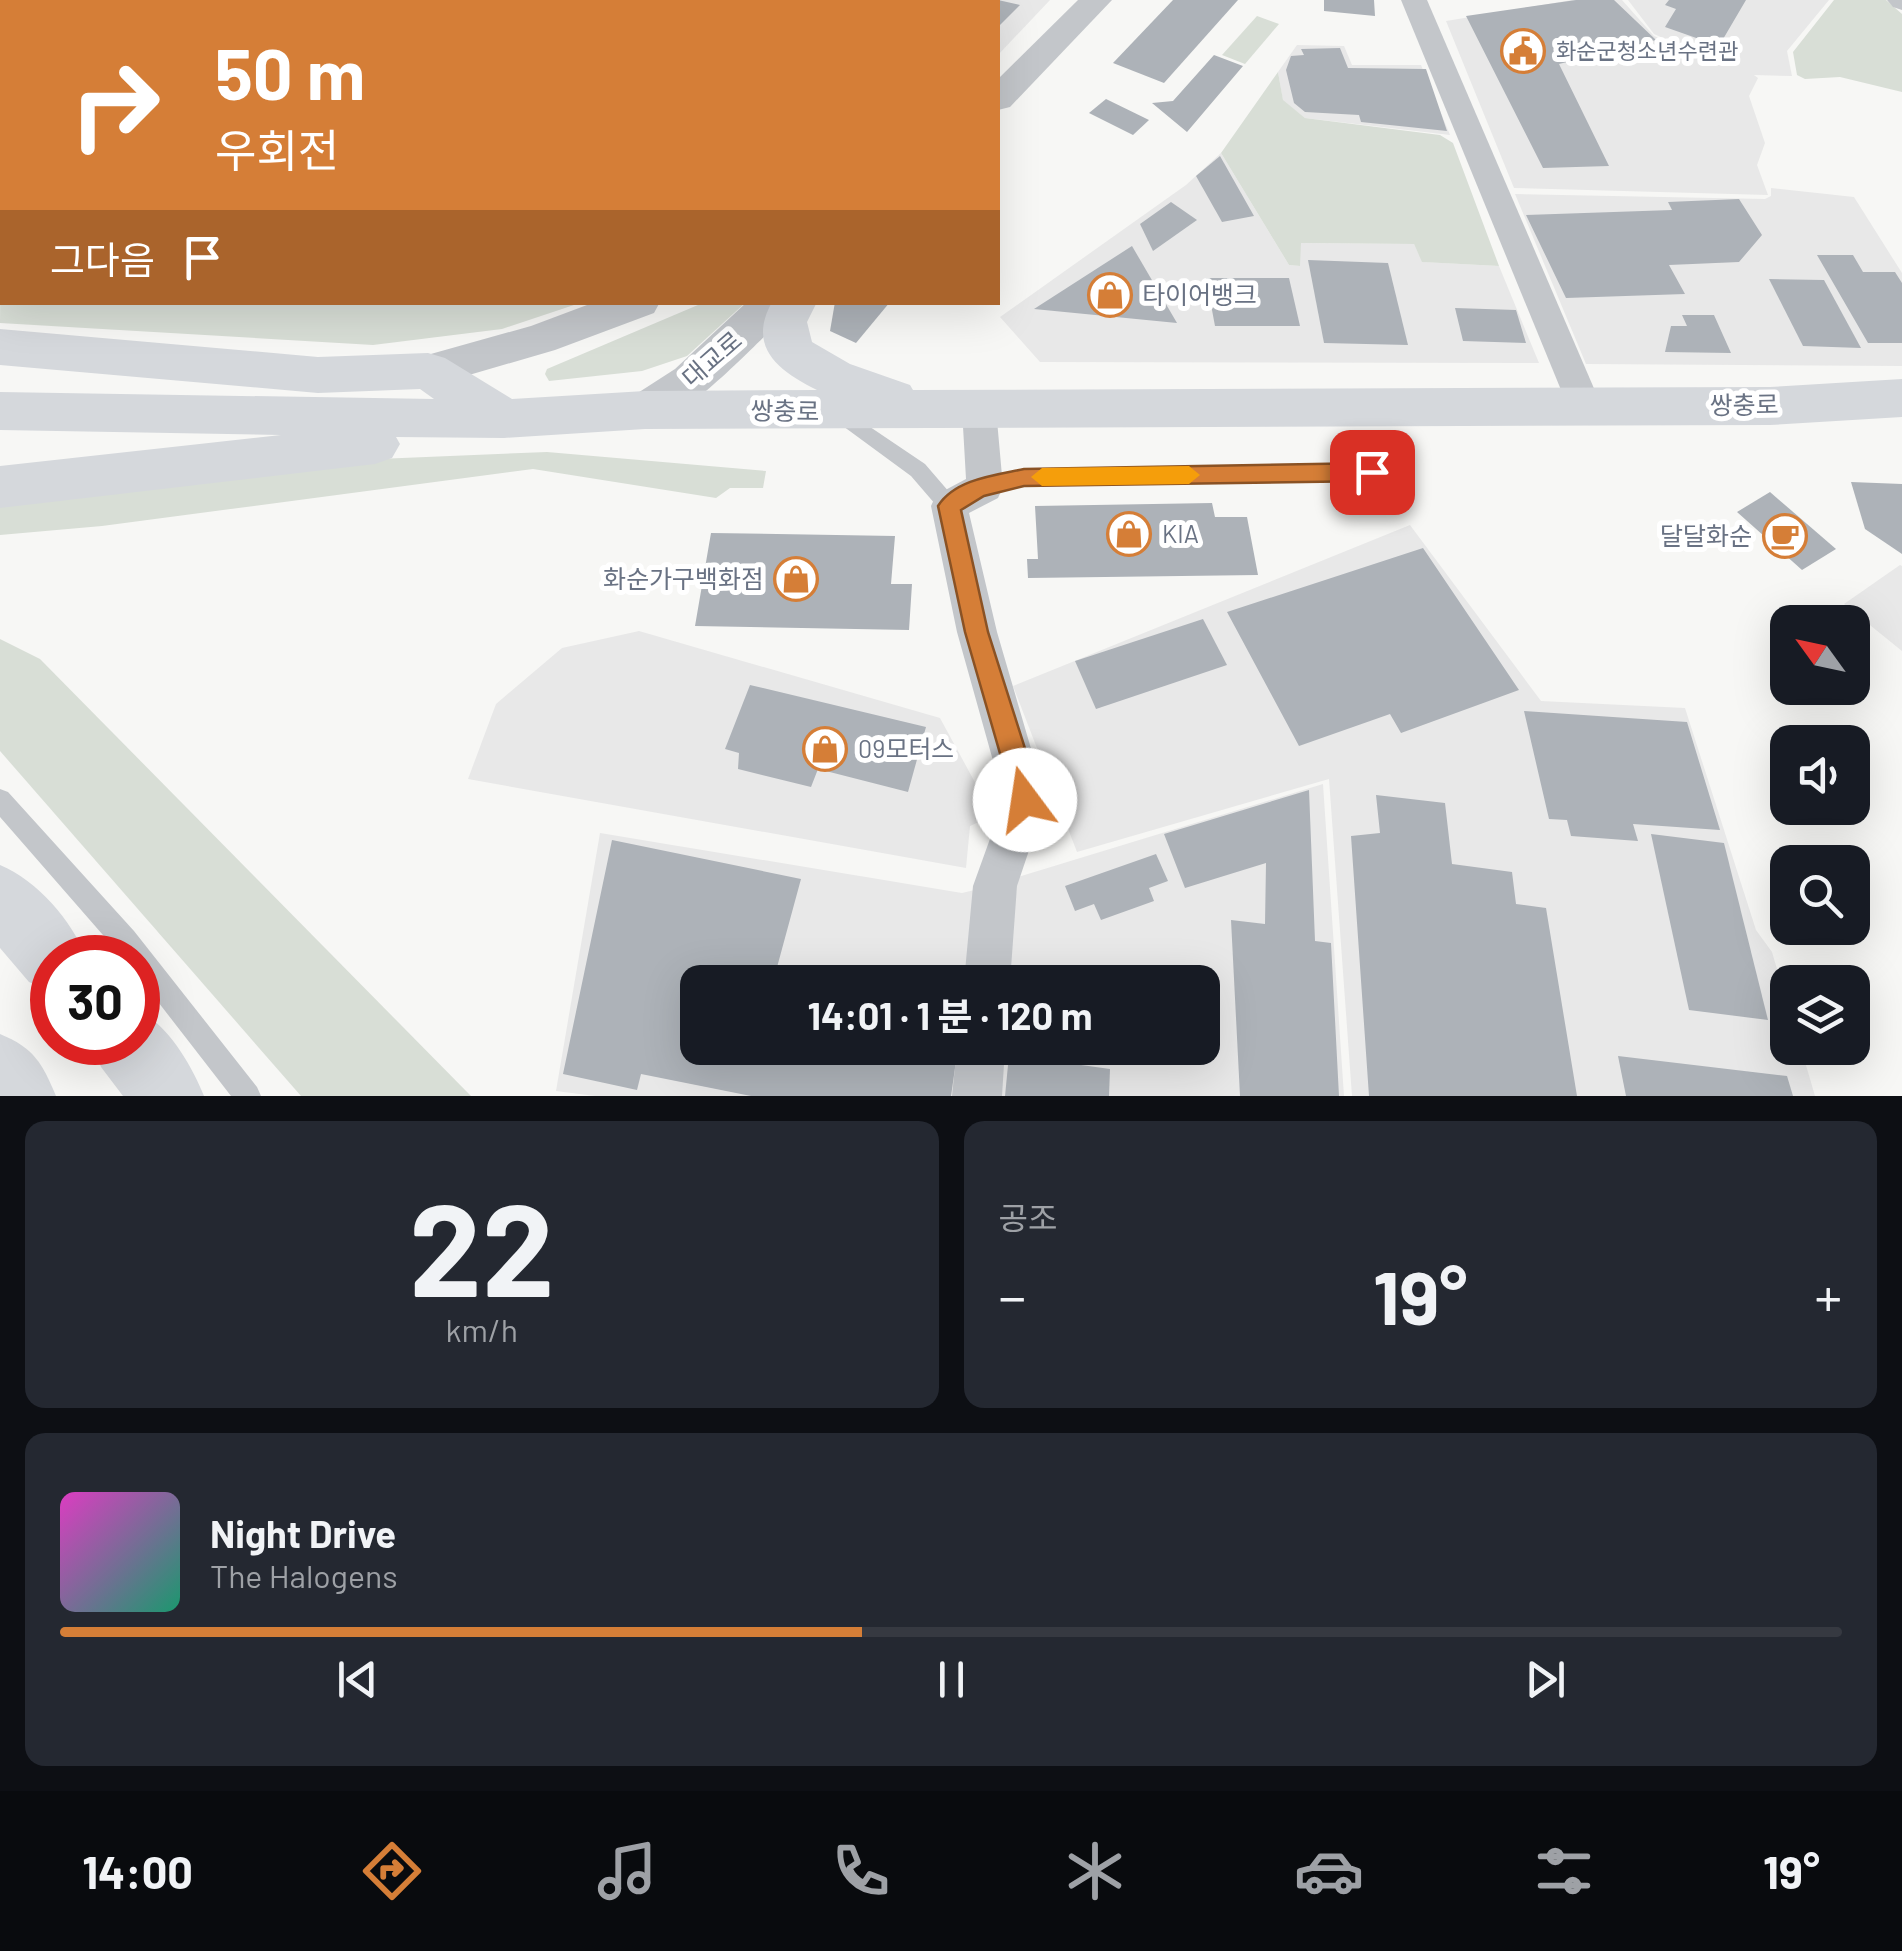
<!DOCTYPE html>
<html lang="ko">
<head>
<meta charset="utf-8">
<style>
	:root { --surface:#171b24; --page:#242831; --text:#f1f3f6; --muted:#9ea1a6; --line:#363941; --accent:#d57e37 }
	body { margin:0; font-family:Barlow,"Noto Sans KR",sans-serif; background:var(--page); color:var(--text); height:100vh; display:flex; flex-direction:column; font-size:38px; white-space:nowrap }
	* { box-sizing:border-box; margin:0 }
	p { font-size:32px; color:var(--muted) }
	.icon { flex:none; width:55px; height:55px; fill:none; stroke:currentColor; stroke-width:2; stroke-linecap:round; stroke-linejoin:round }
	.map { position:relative; height:1096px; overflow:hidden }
	.panel { display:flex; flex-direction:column; gap:25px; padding:25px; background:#0d0f14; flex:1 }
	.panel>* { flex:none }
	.top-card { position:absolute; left:0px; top:0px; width:1000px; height:305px; box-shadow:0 10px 40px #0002; background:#d57e37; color:#fff; overflow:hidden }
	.needle { width:65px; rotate:303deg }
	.tools { position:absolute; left:1770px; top:605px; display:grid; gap:20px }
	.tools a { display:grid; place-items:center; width:100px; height:100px; border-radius:20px; background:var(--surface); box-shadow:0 10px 40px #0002; font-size:50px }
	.speed { position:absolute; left:30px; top:935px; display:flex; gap:20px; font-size:50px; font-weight:700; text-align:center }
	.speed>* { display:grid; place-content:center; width:130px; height:130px; border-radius:50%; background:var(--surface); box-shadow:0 10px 40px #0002; line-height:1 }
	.speed .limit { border:15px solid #d22; background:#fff; color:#111 }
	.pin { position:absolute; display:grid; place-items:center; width:85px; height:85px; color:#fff; margin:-42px; border-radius:20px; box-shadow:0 5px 15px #0006 }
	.me { position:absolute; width:110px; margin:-55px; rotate:346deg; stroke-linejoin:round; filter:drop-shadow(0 0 8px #0008) }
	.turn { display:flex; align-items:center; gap:35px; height:210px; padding:0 50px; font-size:45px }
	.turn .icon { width:130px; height:130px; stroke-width:2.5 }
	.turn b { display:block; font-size:70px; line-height:85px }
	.then { display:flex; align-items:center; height:95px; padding:0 50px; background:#0003; gap:20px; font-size:38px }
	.big { font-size:75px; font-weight:700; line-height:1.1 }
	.panel .widget { flex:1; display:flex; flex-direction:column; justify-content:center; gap:15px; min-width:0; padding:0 35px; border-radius:20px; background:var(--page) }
	.panel .dial { align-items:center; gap:0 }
	.dial b { font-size:130px; line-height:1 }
	.song { display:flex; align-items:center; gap:30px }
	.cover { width:120px; height:120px; border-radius:15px; background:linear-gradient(135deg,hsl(310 70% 55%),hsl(160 70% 35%)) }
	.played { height:10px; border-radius:5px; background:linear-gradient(90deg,var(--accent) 45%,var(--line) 45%) }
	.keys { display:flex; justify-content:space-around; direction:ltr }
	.heat { display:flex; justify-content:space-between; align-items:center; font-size:55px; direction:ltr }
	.panel .tiles { flex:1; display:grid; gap:25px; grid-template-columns:1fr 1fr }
	.widget:last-child { grid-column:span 2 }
	.trip { position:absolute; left:680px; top:965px; width:540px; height:100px; border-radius:20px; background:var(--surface); box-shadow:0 10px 40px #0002; font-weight:700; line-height:100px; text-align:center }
	.menu { display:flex; height:160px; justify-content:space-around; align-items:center; background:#090b0e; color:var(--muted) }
	.menu .icon { width:70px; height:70px }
	.menu .on { color:var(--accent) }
	.menu b { font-size:45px; color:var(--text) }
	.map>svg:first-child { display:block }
	.built { fill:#e8e8e8 }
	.green { fill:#d8ded6 }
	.building { fill:#adb2b8 }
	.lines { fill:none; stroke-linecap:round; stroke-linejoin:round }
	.service { fill:#c3c6ca; fill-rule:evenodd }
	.minor { fill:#c3c6ca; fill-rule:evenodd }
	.tertiary { fill:#c3c6ca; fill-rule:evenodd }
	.secondary { fill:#d5d8dc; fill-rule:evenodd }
	.trunk { fill:#d5d8dc; fill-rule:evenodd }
	.route { fill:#d57e37; stroke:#8a5224; stroke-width:2.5 }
	.slow { fill:#f59e0b }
	.labels { text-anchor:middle; stroke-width:10; stroke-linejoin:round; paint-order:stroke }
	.far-poi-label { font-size:22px; fill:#697283; stroke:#fff; text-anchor:start }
	.poi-label { font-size:25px; fill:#697283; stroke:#fff; text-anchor:start }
	.street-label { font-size:25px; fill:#697283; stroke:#fff }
</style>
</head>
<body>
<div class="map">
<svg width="1902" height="1096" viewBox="0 0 1902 1096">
	<rect width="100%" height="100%" fill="#f7f7f5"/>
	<g class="built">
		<polygon points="832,0 1050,0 998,55 998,2"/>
		<polygon points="1572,0 1622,0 1654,36 1708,58 1654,34 1628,0 1829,0 1787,51 1792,76 1754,75 1758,78 1749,96 1765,143 1757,165 1768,195 1514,188 1446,21"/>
		<polygon points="1297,45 1344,46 1352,65 1421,65 1450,135 1305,118 1283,101 1278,72"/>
		<polygon points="1221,153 1289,265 1300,266 1300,243 1414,244 1423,262 1499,266 1539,363 1040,362 1000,317 1186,185"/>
		<polygon points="1771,188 1854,197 1902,273 1902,366 1586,364 1515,194 1765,199 1771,196"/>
		<polygon points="1410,525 1541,701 1685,708 1756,930 1772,952 1787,1003 1788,1048 1801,1048 1815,1096 1352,1096 1329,779 1077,852 1013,686"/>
		<polygon points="1900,565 1902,566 1902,651 1844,604"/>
		<polygon points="639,631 940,718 990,810 983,820 970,826 966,868 468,779 496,704 562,648"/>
		<polygon points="1323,784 1344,1096 994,1096 999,1048 1202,1048 1202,982 1006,982 1018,877"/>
		<polygon points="600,833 962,893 983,888 974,982 698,982 698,1048 967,1048 963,1096 595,1096 556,1091"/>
	</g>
	<g class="green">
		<polygon points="10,0 758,0 762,2 8,2"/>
		<polygon points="1834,0 1886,0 1902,14 1902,92 1840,77 1805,79 1797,75 1793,52"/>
		<polygon points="2,8 2,302 580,303 502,329 373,345 0,323"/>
		<polygon points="1257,16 1279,24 1245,64 1222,55"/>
		<polygon points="1278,72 1283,100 1305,118 1440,135 1453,143 1499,266 1422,262 1414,244 1301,243 1300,266 1289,265 1221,153"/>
		<polygon points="705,302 745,303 687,356 642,371 549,381 545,374 547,369"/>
		<polygon points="547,452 766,471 763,488 730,488 716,498 533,469 102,526 0,535 0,494 306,462"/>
		<polygon points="0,639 40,659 471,1096 301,1096 0,751"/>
	</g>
	<g class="building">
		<polygon points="998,0 1020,5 998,27"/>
		<polygon points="1173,0 1238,0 1164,83 1113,63"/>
		<polygon points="1324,0 1374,0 1375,16 1324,11"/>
		<polygon points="1576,0 1614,0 1656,40 1559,64 1609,166 1543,168 1466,16"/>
		<polygon points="1669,0 1746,0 1719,46 1665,27 1676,9 1665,5"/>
		<polygon points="1340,48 1348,68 1426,69 1447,131 1361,122 1359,115 1305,112 1294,103 1286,70 1291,56 1304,55 1301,49"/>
		<polygon points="1214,55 1243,66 1187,132 1152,103 1173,101"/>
		<polygon points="1106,99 1149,120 1133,135 1089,113"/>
		<polygon points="1220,156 1254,216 1222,222 1196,176"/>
		<polygon points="1739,199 1762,235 1739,262 1669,265 1685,294 1566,298 1526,215 1672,210 1668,202"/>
		<polygon points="1171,202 1197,220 1153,251 1140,224"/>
		<polygon points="1132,246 1177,323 1034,309"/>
		<polygon points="1817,255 1853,255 1863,272 1895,272 1902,283 1902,343 1868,343"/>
		<polygon points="1308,260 1388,263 1408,345 1324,343"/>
		<polygon points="1206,278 1289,278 1300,326 1215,326"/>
		<polygon points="1769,279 1824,280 1861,348 1803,346"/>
		<polygon points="835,302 890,302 856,343 830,331"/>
		<polygon points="1455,308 1516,310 1526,343 1463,341"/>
		<polygon points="1682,315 1714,315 1731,353 1665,352 1671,326 1687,326"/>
		<polygon points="1851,482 1902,484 1902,554 1865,529"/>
		<polygon points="1770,492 1836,549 1802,570 1737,512"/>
		<polygon points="1212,503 1215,517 1247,517 1258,575 1028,578 1027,559 1038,559 1035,506"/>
		<polygon points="711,533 895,536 891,584 912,584 909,630 695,626"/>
		<polygon points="1423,548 1519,690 1401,733 1390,714 1299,746 1227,612"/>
		<polygon points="1203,619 1227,665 1096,709 1075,661"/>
		<polygon points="750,685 926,727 908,792 818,769 811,787 738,769 739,753 725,749"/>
		<polygon points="1524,711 1687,722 1720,830 1633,824 1638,841 1571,836 1567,820 1549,819"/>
		<polygon points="1309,790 1315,941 1331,943 1339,1096 1240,1096 1231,920 1265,924 1266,863 1185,888 1164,834"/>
		<polygon points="1376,795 1445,803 1452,864 1512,872 1516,904 1546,908 1577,1096 1369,1096 1351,836 1380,833"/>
		<polygon points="1651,834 1724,843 1768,1020 1689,1010"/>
		<polygon points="612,840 801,879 773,982 698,982 698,1048 926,1048 957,1054 951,1096 751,1096 641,1074 637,1090 563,1074"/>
		<polygon points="1156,854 1168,881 1149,888 1154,901 1101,920 1094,904 1075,911 1065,886"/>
		<polygon points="1009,1055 1110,1069 1109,1096 1005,1096"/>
		<polygon points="1618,1056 1787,1076 1793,1096 1626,1096"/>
	</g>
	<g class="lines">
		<g class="service">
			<polygon points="839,406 925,464 956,500 959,506 956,512 942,512 911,476 832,418 830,413"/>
			<polygon points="1372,464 1379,466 1382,472 1379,478 1372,480 1024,485 985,495 978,493 975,487 978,481 1024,469"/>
			<polygon points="0,789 8,792 134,931 257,1087 261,1096 231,1096 138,976 138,958 123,958 0,817"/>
		</g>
		<g class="minor">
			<polygon points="1401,0 1427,0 1602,407 1597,417 1585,421 1573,417 1568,407"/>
			<polygon points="1887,0 1902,0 1902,10 1893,7"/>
			<polygon points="2,21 2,37 0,38 0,22"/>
			<polygon points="979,395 991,399 996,409 1003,487 998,498 969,513 997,632 1046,800 1017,886 1010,982 964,982 973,886 1004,800 957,632 931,506 936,495 966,479 962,409 967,399"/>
			<polygon points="957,1048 1005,1048 1002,1096 952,1096"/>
		</g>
		<g class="tertiary">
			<polygon points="1078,0 1112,0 1010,107 998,110 998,79"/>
			<polygon points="595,302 660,302 654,313 555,350 428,387 413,383 407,371 413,359 531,326"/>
			<path d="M747,302h47l-6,11c-25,24 -109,114 -143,114 -6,0 -10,-3 -15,-5l-7,-12 7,-12 45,-29z"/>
		</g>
		<path class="secondary" d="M772,302h45l-10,20 5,20 38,22 60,21 3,5 857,-3 132,-8v38l-132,8 -1125,4 -141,9 -108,-1 4,7 -8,14 -17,6 -375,44v-42l281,-31 -281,-5v-38l434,7 -14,-10 -102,4 -318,-28v-36l318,28 110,-4 17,5 67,41 133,-8 172,-1c-39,-19 -70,-43 -45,-88z"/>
		<g class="trunk">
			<path d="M0,865c38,16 71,55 87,93h-35v34l-23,-10 -29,-34z"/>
			<path d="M138,1011c30,13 54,55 66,85h-81l-22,-29 -10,-25h47z"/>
			<path d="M0,1034c34,14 42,29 56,62h-56z"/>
		</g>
	</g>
	<path class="route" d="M1372,463l11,9 -11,9 -348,5 -40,10 -23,14 27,122 48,151 2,17 -4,9 -9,4 -9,-4 -51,-177 -27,-126c17,-27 58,-31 86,-37z"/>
	<polygon class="slow" points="1189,466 1200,475 1189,484 1042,486 1031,477 1042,468"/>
	<defs>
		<g id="civic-ring" transform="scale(2.25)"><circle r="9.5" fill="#fff" stroke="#d57e37" stroke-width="1.5"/><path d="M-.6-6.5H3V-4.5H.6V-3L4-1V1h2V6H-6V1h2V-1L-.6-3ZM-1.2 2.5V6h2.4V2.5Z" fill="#d57e37"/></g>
		<g id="shop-ring" transform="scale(2.25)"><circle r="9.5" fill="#fff" stroke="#d57e37" stroke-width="1.5"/><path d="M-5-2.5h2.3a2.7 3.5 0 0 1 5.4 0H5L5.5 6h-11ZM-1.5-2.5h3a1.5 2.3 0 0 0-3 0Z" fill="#d57e37"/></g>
		<g id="cafe-ring" transform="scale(2.25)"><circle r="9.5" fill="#fff" stroke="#d57e37" stroke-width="1.5"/><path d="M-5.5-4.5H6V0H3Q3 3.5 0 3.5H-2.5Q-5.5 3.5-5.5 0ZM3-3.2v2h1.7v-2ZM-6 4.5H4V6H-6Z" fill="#d57e37"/></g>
	</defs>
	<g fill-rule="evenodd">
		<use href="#civic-ring" x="1523" y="51"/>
		<use href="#shop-ring" x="1110" y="295"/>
		<use href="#shop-ring" x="1129" y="534"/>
		<use href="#cafe-ring" x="1785" y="536"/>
		<use href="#shop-ring" x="796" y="579"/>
		<use href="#shop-ring" x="825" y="749"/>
	</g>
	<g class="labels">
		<g class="far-poi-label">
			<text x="1556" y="59">화순군청소년수련관</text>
		</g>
		<g class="poi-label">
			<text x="1142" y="304">타이어뱅크</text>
			<text x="1162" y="543">KIA</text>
			<text x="1752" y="545" text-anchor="end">달달화순</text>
			<text x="764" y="588" text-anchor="end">화순가구백화점</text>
			<text x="858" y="758">09모터스</text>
		</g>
		<g class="street-label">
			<text transform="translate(712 359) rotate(-41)" y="9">대교로</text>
			<text transform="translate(1744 405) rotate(-1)" y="9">쌍충로</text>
			<text transform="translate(785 411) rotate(1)" y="9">쌍충로</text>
		</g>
	</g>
</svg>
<div class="tools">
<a><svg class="needle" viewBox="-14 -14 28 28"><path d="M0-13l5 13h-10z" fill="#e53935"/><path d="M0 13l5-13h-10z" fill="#9ea1a6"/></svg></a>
<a><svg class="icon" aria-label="sound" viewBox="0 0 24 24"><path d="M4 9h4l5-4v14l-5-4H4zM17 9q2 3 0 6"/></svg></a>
<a><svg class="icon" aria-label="search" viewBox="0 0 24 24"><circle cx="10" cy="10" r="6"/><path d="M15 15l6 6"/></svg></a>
<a><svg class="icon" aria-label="layers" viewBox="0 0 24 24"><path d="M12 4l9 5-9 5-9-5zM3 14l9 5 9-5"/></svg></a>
</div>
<div class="speed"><div class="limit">30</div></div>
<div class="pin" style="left:1372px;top:472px;background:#d93025"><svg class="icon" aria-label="arrive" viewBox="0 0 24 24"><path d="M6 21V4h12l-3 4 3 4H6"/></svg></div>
<svg class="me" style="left:1025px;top:800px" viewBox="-20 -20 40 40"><circle r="19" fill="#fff"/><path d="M0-13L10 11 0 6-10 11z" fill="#d57e37"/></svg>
<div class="trip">14:01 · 1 분 · 120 m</div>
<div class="top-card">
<div class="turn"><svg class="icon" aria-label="right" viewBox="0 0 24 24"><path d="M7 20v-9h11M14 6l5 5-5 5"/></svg><div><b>50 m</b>우회전</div></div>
<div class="then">그다음<svg class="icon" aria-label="arrive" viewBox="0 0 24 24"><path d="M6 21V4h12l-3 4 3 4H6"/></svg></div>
</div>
</div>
<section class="panel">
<div class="tiles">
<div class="widget dial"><b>22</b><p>km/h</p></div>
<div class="widget"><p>공조</p>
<div class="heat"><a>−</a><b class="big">19°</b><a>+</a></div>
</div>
<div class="widget">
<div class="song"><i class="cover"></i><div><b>Night Drive</b><p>The Halogens</p></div></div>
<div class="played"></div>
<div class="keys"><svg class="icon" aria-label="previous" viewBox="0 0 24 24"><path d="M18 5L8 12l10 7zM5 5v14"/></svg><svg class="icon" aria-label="pause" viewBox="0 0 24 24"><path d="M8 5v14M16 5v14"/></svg><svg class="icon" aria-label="next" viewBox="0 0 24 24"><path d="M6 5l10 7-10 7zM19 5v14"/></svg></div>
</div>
</div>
</section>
<nav class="menu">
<b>14:00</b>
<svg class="icon on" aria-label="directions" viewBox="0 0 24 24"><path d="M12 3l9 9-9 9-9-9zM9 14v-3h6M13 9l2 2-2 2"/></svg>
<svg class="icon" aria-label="music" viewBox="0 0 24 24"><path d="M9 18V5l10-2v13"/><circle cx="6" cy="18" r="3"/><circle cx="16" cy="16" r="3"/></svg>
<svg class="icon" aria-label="phone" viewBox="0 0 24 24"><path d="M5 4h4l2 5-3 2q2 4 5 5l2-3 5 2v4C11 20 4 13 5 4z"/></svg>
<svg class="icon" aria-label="climate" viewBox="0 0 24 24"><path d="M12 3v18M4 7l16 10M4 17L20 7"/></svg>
<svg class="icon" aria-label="car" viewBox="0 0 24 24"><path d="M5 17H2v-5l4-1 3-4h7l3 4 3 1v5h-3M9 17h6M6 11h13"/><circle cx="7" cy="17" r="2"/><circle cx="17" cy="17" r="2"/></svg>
<svg class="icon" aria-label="filters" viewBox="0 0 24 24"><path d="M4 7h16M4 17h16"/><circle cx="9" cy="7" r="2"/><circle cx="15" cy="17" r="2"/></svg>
<b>19°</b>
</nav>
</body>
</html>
